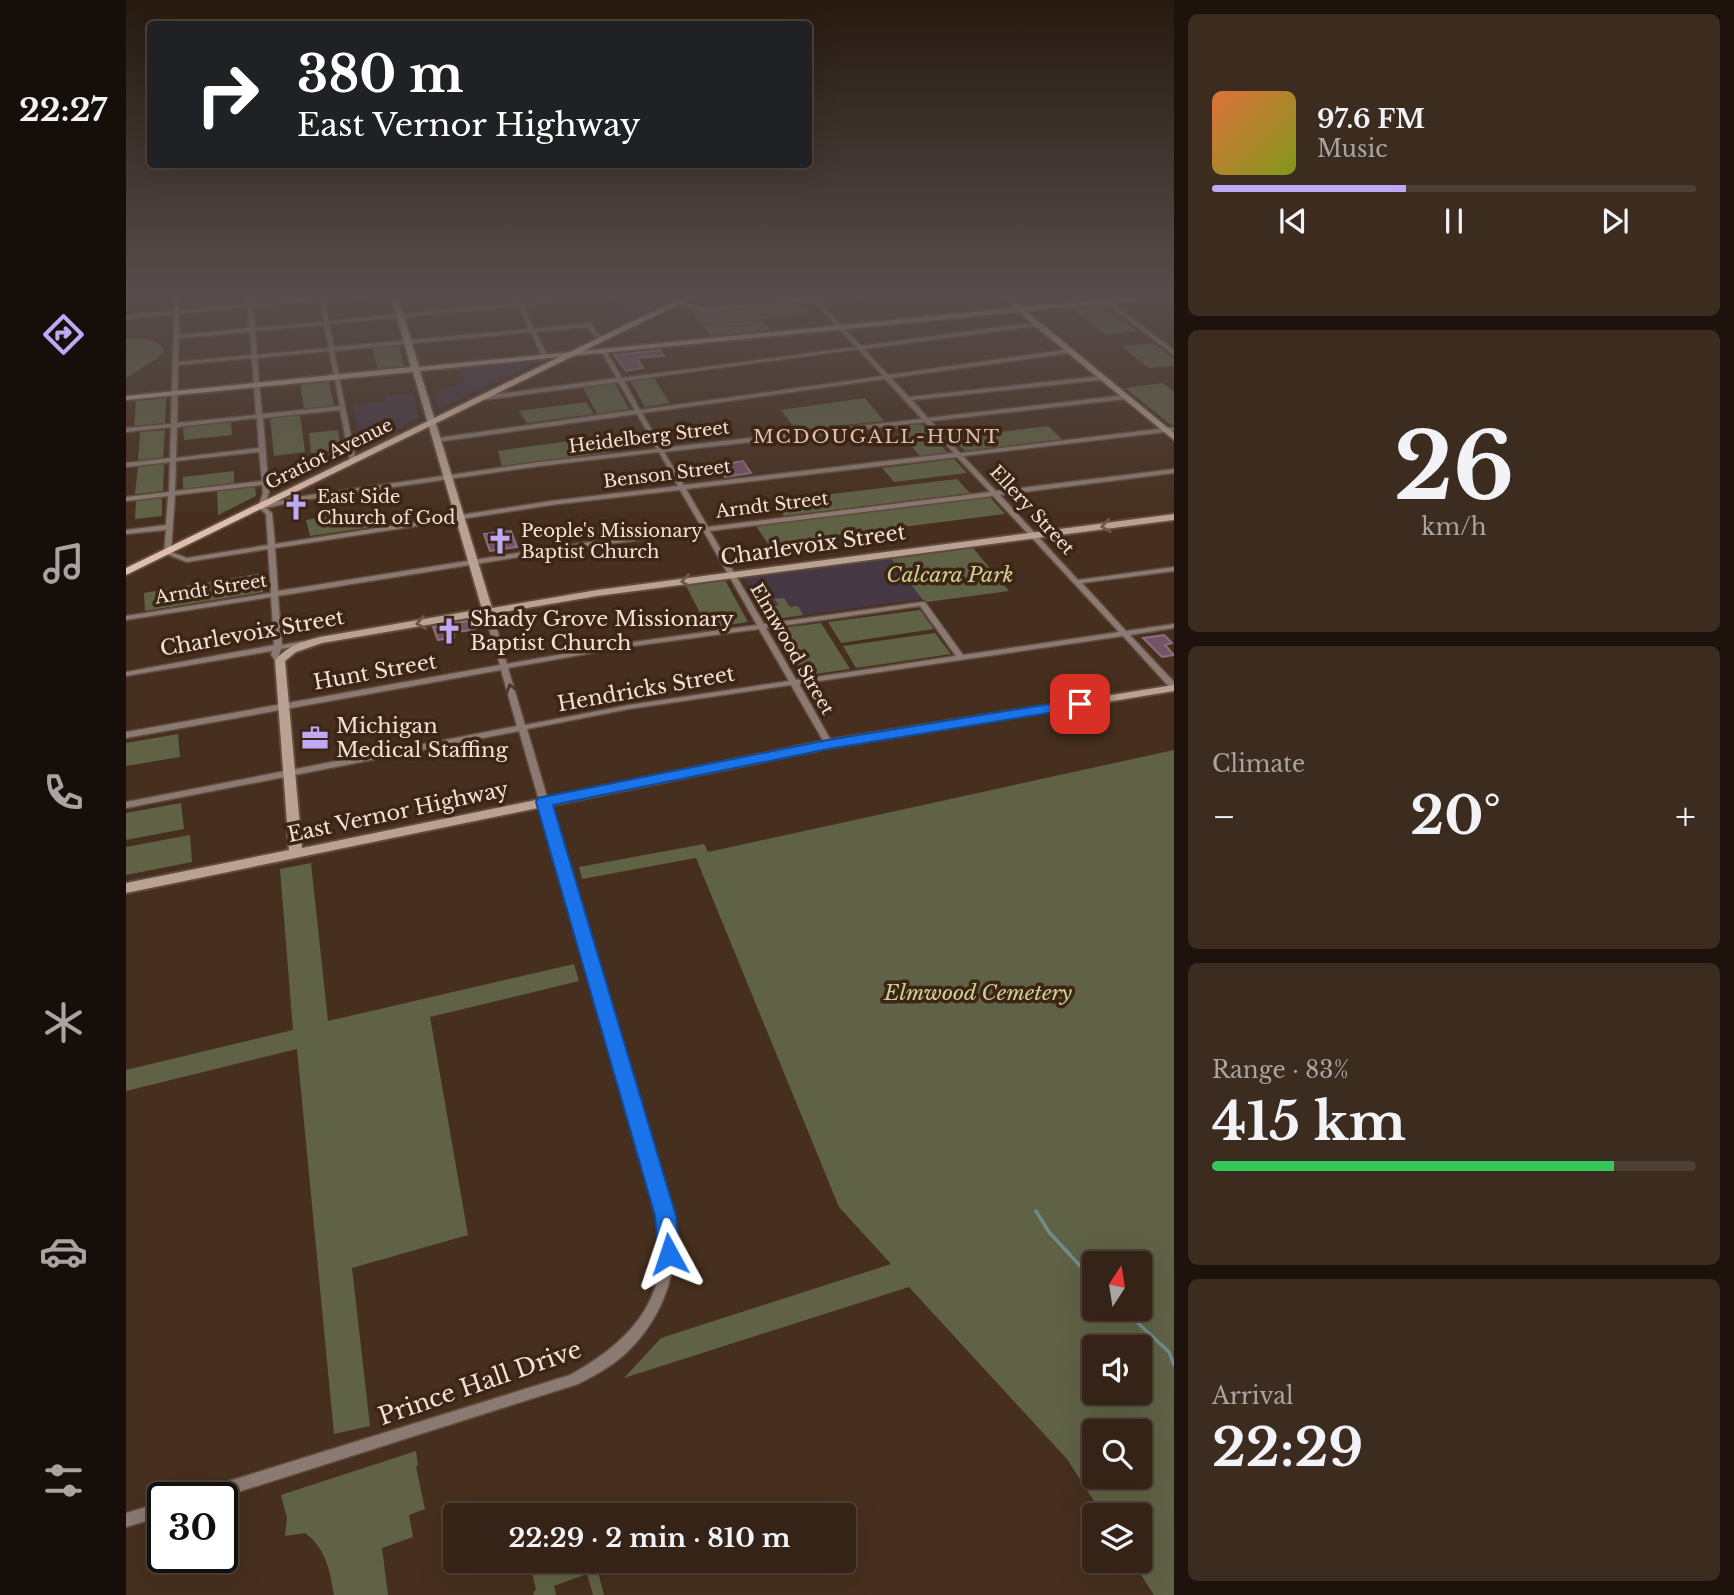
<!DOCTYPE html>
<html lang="en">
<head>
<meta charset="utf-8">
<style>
	:root { --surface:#342316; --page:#3c2b1f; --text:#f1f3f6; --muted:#a9a4a1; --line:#4e4035; --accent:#bda9f5 }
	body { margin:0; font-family:"Libre Baskerville",serif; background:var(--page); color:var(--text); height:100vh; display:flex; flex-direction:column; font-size:26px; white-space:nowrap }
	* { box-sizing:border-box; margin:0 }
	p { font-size:23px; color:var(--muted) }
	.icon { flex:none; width:38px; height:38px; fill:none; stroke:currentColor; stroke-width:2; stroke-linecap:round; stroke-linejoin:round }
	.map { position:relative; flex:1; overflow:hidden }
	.drawer { display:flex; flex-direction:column; gap:14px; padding:14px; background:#1d130c; width:560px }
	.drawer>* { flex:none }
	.guide { position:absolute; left:21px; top:21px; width:665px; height:147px; border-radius:7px; box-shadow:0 7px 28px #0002,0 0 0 2px var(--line); background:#202124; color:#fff; overflow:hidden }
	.needle { width:46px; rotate:12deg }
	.fabs { position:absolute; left:956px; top:1251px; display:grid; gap:14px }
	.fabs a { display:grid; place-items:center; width:70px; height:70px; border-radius:7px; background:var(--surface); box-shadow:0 7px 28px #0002,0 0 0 2px var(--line); font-size:35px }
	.speed { position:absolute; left:21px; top:1482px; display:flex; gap:14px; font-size:35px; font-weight:700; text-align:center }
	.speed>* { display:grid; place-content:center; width:91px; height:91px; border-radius:50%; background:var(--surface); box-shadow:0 7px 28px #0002,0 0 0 2px var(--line); line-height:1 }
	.speed .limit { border:4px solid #111; border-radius:10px; background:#fff; color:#111 }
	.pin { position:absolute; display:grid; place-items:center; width:60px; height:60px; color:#fff; margin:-30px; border-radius:14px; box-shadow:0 4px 10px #0006 }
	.me { position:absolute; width:77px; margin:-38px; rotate:355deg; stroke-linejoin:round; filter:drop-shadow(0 0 5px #0008) }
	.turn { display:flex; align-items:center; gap:24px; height:147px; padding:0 35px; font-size:32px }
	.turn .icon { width:91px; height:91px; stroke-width:2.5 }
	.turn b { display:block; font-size:49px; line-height:60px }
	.big { font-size:52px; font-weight:700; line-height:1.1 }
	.drawer .widget { flex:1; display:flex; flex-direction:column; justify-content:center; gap:10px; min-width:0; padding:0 24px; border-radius:10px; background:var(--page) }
	.drawer .dial { align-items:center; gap:0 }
	.dial b { font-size:91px; line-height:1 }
	.song { display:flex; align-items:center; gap:21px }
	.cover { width:84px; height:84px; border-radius:10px; background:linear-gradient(135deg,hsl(20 70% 55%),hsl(70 70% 35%)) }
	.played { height:7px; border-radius:4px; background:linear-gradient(90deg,var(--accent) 40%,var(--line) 40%) }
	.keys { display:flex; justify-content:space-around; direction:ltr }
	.heat { display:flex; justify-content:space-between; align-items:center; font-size:38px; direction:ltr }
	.charge { height:10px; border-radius:5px; background:linear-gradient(90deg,#34c759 83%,var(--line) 0) }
	.trip { position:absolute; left:317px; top:1503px; width:413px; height:70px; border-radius:7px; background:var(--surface); box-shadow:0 7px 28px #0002,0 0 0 2px var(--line); font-weight:700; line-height:70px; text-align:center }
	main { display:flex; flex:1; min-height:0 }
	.menu { display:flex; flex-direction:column; width:126px; justify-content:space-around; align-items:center; background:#150e09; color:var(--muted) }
	.menu .icon { width:49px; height:49px }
	.menu .current { color:var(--accent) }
	.menu b { font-size:32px; color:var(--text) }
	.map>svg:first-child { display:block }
	.commercial { fill:#463744 }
	.medical { fill:#48392c }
	.green { fill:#606246; fill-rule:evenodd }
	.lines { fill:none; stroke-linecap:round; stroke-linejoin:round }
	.stream { stroke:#6f8b8c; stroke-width:3.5 }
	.building { fill:#755366; stroke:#8c6e7e; stroke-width:2 }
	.street-casing { stroke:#614b3c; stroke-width:3 }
	.secondary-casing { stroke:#614b3c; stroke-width:4 }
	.primary-casing { stroke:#614b3c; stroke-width:4 }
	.street { fill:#8a7a71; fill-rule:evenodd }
	.secondary { fill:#b9a193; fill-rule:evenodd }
	.primary { fill:#debead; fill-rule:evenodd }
	.oneway { stroke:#6e5747 }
	.oneway2 { stroke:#4c3627 }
	.route { fill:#1a73e8; stroke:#114b97; stroke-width:2 }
	.labels { text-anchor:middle; stroke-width:7; stroke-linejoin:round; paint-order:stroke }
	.far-street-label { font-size:18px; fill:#f1e1d7; stroke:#3c2514 }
	.far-poi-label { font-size:18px; fill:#f1e1d7; stroke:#3c2514; text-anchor:start }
	.far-neighbourhood-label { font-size:19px; letter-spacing:2px; fill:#debfab; stroke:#3c2514 }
	.street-label { font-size:21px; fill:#f1e1d7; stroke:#3c2514 }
	.park-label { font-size:21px; font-style:italic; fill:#cdd092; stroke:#3c2514 }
	.poi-label { font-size:21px; fill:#f1e1d7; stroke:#3c2514; text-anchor:start }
	.near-street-label { font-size:24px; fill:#f1e1d7; stroke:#3c2514 }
</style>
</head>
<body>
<main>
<nav class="menu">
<b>22:27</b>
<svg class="icon current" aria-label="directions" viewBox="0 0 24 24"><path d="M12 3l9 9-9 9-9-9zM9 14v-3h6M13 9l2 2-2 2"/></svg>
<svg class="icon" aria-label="music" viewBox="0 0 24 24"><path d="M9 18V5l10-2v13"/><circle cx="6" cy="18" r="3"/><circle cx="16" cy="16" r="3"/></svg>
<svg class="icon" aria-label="phone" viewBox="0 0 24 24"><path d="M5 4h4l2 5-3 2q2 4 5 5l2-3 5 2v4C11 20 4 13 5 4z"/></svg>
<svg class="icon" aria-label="climate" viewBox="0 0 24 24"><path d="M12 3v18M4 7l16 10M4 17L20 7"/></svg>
<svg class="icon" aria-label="car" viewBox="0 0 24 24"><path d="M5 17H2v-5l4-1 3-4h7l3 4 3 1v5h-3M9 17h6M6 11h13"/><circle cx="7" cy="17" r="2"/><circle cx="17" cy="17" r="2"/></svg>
<svg class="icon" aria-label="filters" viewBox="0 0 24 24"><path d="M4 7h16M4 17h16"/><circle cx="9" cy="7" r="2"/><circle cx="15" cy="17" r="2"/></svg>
</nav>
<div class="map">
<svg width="1048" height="1595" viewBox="0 0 1048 1595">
	<rect width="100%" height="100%" fill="#462f1e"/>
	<g class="commercial">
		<polygon points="524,293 554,293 495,322 487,311"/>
		<polygon points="408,361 410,363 313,409 308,395 338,381 333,368"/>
		<polygon points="287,393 293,418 235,446 227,405 260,401 259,396"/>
		<polygon points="765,558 796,599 643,620 618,578"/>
	</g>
	<polygon class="medical" points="882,293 962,293 968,298 897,305"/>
	<g class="green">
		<polygon points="673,304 683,314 576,325 563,308 577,313"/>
		<polygon points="975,305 1011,331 980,335 945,308"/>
		<polygon points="636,320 645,330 585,336 577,326"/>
		<path d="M0,339c13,-1 32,-2 38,11l-6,8 -32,20z"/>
		<polygon points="1027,343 1048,358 1048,366 1023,368 995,346"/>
		<polygon points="273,346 279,368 252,370 246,348"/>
		<polygon points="528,378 544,403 519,407 504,381"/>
		<polygon points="203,381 208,406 178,409 174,384"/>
		<polygon points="489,383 503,409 471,414 457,387"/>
		<polygon points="1037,383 1048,392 1048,425 1045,425 999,388"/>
		<polygon points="40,398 39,423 8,426 10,401"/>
		<polygon points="739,398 758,421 670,430 655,410"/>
		<polygon points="460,402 468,414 401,423 393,411"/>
		<polygon points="174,415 179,452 148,456 144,418"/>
		<polygon points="105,422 106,435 58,440 57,427"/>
		<polygon points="796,424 822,453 794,456 769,427"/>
		<polygon points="922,426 936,439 839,451 826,438"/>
		<polygon points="39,430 37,458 12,460 14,432"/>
		<polygon points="212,430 215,450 185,453 183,433"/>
		<polygon points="478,436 486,452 376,466 372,451"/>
		<polygon points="828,459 841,473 768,482 756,468"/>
		<polygon points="38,463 37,491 9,494 12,467"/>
		<polygon points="108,471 108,483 57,489 57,477"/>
		<polygon points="831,479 844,493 658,516 647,501"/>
		<polygon points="129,487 130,496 92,515 91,491"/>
		<polygon points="864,497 879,514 642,544 630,526"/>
		<polygon points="36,498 36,516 9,519 10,501"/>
		<polygon points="254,509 260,525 184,536 180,520"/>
		<polygon points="847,548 883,591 801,602 796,599 765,558"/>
		<polygon points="136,573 137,592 19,611 18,593"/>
		<polygon points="599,580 622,622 582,628 560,586"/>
		<polygon points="658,598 664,607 672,606 677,615 643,620 633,604 645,602 647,606 653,605 648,599"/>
		<polygon points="794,610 808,629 715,643 702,622"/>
		<polygon points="695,623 724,669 675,676 647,629"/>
		<polygon points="809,633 825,654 730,668 717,646"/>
		<polygon points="52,734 54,757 0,766 0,743"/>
		<path d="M1048,750v845h-20l-22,-34h7v-45l-36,-1 -36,-56 -158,-172 -285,91 37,-40 230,-74 -52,-57 -143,-349 -114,21 -3,-12 125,-23 4,8zM968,1264h45v45h-45zM968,1348h45v45h-45zM968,1432h45v45h-45z"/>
		<polygon points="55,803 58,829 0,840 0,813"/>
		<polygon points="64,835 66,862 0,875 0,847"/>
		<polygon points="185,863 202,1021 448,964 453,981 304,1017 342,1235 226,1268 244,1426 208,1434 171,1049 0,1091 0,1070 167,1030 154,869"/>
		<path d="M290,1451l2,14 -2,2 9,42 -16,6 4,22 -31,11 6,47h-54c-4,-24 -8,-47 -29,-62l-20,3 2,-18 -6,-23z"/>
		<polygon points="412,1561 476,1561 471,1568 478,1595 467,1595 461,1574 428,1586 430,1595 408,1595 407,1592 410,1590 404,1564"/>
	</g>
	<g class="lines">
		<g class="stream">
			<polyline points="910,1211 923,1232 968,1281"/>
			<polyline points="997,1309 1043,1352 1048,1365"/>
		</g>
	</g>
	<g class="building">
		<polygon points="534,350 538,356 511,358 517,368 500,371 488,355"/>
		<polygon points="617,461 625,473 599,477 594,470 602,469 599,464"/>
		<polygon points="385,531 391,547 364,551 358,534"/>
		<polygon points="347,620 350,629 327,633 328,637 312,640 307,627"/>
		<polygon points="1038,635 1046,643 1039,645 1048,655 1036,657 1017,638"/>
	</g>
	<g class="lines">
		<g class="street-casing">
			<g id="street">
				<path d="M48,293h5v18l68,-7v-11h5v11l67,-6v-3l2,-1h2l1,3 42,-4h23l-64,7 4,21 188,-18 -4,-10h5l4,10 99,-10h23l-121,13 11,23 55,-6 2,1 7,10 10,4 -3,2 -11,-4 -6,-9 -52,5 12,25 -3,2 -3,-2 -11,-25 -197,19 22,110 -3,2 -3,-2 -10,-51 -77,8 6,75 -4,11 32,-7 243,-35 117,-13 -20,-35 -200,28 -3,-2 3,-2 198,-28 -17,-28 -135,18 -3,-2 3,-2 134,-18 -17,-28 1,-1h4l17,29 234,-31 -42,-46 -108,11 -29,-8 -1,-1 3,-2 27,7 105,-10 -4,-5h5l4,5 47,-5h23l-67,8 42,45 175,-24 3,2 -3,2 -172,23 24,26 182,-26 3,2 -3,2 -179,25 18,19 193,-21 3,2 -3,2 -190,20 16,18 198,-23 3,2 -3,2 -195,22 29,32 214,-26v4l-211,25 33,35 178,-22v4l-174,22 78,85 96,-13v4l-92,12 44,48 48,-7v4l-44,7 44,47v7h-3l-48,-53 -324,48 34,60 -4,3 -4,-3 -34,-59 -162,24 -102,20 144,487c1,9 3,18 3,27 1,43 -19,84 -50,112 -14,12 -30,21 -46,29l-359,114h-29l2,-5 5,-2 373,-116c53,-29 93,-67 92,-132 0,-9 -2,-18 -3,-27l-140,-485 -393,77v-6l391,-76 -16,-56 -375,68v-6l374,-67 -16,-53 4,-2 4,2 15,52 112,-20 138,-19 -53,-93 -129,16 -297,48 4,49 33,-6h3l1,2 -1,2 -37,6 -2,6 5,6 -4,2h-3l-6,-8 1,-4 -146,25v-4l148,-27 -3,-48 -145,23v-4l145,-23 -3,-44 -81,13 -23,-9 2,-23 -40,4v-4l40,-5 2,-29 -42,5v-4l43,-5 1,-30 -44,5v-4l44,-5 1,-31 -45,5v-4l45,-4 3,-110 -48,5v-4l48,-4zM194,301l4,21 -69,6 -2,-21zM393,306l10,23 -195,18 -5,-23zM122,307l1,21 -70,7v-21zM198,325l5,23 -72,7 -2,-24zM124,332l2,23 -74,7 1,-24zM732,349l25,27 -243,34 -16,-29zM203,351l11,55 -78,8 -5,-56zM126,358l4,57 -79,8 1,-58zM759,379l37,40 -260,29 -20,-35zM131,418l2,30 -83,10 1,-31zM799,422l29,31 -270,32 -20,-33zM133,452l3,29 -87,10 1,-30zM533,452l19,34 -127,15 -276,43 -3,-31 -6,-5 31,-7 243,-35zM831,457l33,35 -282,35 -22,-38zM136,485l1,8 -5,14 8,7 2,31 -81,13 -16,-6 4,-57zM554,490l22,38 -127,16 -297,47 -3,-43 276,-43zM867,496l126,136 -156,23 -38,-53h-3l-158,22 -54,-93zM794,606l36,50 -160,24 -30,-52zM633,629l30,52 -160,24 -104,20 -17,-57 111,-20z"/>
				<polygon points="966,293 972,293 1048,350 1048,355"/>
				<polygon points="37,1502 37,1516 0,1527 0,1513"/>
			</g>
		</g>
		<g class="secondary-casing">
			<path id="secondary" d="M264,293h7l22,74 595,-59 -17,-15h8l16,14 153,-14v3l-148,15 148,122v7l-156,-128 -598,59 72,237 105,-18 577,-76v6l-577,76 -275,47 -26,9 -11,9 17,187 527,-108 345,-55v6l-345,57 -703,145v-10l163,-33 -14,-189c11,-15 27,-19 45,-24l162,-28 -69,-237 -287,28v-4l285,-29z"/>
		</g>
		<g class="primary-casing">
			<polygon id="primary" points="565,293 576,293 0,575 0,568"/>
		</g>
		<use href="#street" class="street"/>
		<use href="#secondary" class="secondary"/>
		<use href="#primary" class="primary"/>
	</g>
	<defs><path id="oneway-chevron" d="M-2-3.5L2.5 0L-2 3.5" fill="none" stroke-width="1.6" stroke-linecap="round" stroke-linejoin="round" transform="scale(1.75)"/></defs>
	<g class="oneway">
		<use href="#oneway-chevron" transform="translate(980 526) rotate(172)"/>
		<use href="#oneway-chevron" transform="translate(560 581) rotate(172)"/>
		<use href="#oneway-chevron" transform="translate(295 623) rotate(170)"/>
	</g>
	<use class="oneway2" href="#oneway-chevron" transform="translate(385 689) rotate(-107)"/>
	<linearGradient id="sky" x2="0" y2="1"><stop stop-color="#261a10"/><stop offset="0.57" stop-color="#574d4c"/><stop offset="1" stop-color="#574d4c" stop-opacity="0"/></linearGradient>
	<rect width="1048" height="517" fill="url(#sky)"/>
	<polygon class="route" points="954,699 962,704 959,707 702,749 427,805 550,1216 554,1254 551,1261 543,1264 535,1261 532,1254 529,1216 410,802 412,798 702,740"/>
	<defs>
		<g id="church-bare" transform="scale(2.1)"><path d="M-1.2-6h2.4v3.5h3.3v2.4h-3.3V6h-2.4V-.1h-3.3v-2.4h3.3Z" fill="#bda9f5" stroke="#3c2514" stroke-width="2.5" paint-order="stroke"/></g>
		<g id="office-bare" transform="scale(2.1)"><path d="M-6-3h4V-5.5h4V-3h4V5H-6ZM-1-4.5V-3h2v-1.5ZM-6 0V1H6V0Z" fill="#bda9f5" stroke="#3c2514" stroke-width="2.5" paint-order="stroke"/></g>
	</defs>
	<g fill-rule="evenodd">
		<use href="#church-bare" x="170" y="507"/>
		<use href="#church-bare" x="374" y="541"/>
		<use href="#church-bare" x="323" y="631"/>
		<use href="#office-bare" x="189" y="738"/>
	</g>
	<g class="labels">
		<g class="far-street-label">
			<text transform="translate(523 437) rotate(-7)" y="6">Heidelberg Street</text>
			<text transform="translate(203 454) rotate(-26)" y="6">Gratiot Avenue</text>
			<text transform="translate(541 474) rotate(-7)" y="6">Benson Street</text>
			<text transform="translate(646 505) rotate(-7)" y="6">Arndt Street</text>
			<text transform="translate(906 510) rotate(47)" y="6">Ellery Street</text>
			<text transform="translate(85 589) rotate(-9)" y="6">Arndt Street</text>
			<text transform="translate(666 649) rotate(60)" y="6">Elmwood Street</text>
		</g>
		<g class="far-poi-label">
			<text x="191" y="503">East Side<tspan x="191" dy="21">Church of God</tspan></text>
			<text x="395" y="537">People's Missionary<tspan x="395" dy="21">Baptist Church</tspan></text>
		</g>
		<g class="far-neighbourhood-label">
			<text x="751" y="443">MCDOUGALL-HUNT</text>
		</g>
		<g class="street-label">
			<text transform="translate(687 545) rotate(-8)" y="7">Charlevoix Street</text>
			<text transform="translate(126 633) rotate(-10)" y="7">Charlevoix Street</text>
			<text transform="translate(249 672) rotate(-10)" y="7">Hunt Street</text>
			<text transform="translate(520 689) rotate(-10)" y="7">Hendricks Street</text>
			<text transform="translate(272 812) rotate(-12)" y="7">East Vernor Highway</text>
		</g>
		<g class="park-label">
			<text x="824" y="582">Calcara Park</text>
			<text x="852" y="1000">Elmwood Cemetery</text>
		</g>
		<g class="poi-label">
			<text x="344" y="626">Shady Grove Missionary<tspan x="344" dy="24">Baptist Church</tspan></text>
			<text x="210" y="733">Michigan<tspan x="210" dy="24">Medical Staffing</tspan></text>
		</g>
		<g class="near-street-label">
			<text transform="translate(354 1383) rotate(-19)" y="8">Prince Hall Drive</text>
		</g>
	</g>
</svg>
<div class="fabs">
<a><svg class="needle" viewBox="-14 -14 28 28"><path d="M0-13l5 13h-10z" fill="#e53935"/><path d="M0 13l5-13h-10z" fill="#a9a4a1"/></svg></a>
<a><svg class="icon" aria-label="sound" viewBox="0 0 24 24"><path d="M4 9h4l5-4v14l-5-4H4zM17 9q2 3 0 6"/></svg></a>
<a><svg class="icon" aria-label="search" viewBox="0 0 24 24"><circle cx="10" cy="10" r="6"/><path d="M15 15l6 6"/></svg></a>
<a><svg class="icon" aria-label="layers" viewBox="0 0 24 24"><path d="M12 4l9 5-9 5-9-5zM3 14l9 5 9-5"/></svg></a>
</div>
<div class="speed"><div class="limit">30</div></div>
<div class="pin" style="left:954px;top:704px;background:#d93025"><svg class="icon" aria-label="arrive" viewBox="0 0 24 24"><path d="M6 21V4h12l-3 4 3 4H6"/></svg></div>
<svg class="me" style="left:543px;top:1254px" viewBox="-20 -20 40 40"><path d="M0-17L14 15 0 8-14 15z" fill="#1a73e8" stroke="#fff" stroke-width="4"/></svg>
<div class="trip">22:29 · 2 min · 810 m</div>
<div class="guide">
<div class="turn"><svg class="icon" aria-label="right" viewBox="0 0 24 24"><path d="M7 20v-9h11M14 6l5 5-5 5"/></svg><div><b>380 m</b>East Vernor Highway</div></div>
</div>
</div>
<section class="drawer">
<div class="widget">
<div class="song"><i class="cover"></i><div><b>97.6 FM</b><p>Music</p></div></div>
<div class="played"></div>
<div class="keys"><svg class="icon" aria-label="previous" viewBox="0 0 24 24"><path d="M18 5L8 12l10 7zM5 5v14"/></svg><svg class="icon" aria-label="pause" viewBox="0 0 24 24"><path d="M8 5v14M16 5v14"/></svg><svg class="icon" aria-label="next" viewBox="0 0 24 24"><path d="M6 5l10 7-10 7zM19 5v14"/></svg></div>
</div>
<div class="widget dial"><b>26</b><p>km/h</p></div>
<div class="widget"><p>Climate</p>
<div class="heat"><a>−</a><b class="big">20°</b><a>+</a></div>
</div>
<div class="widget"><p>Range · 83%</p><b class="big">415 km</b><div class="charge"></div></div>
<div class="widget"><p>Arrival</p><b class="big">22:29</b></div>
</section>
</main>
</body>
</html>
